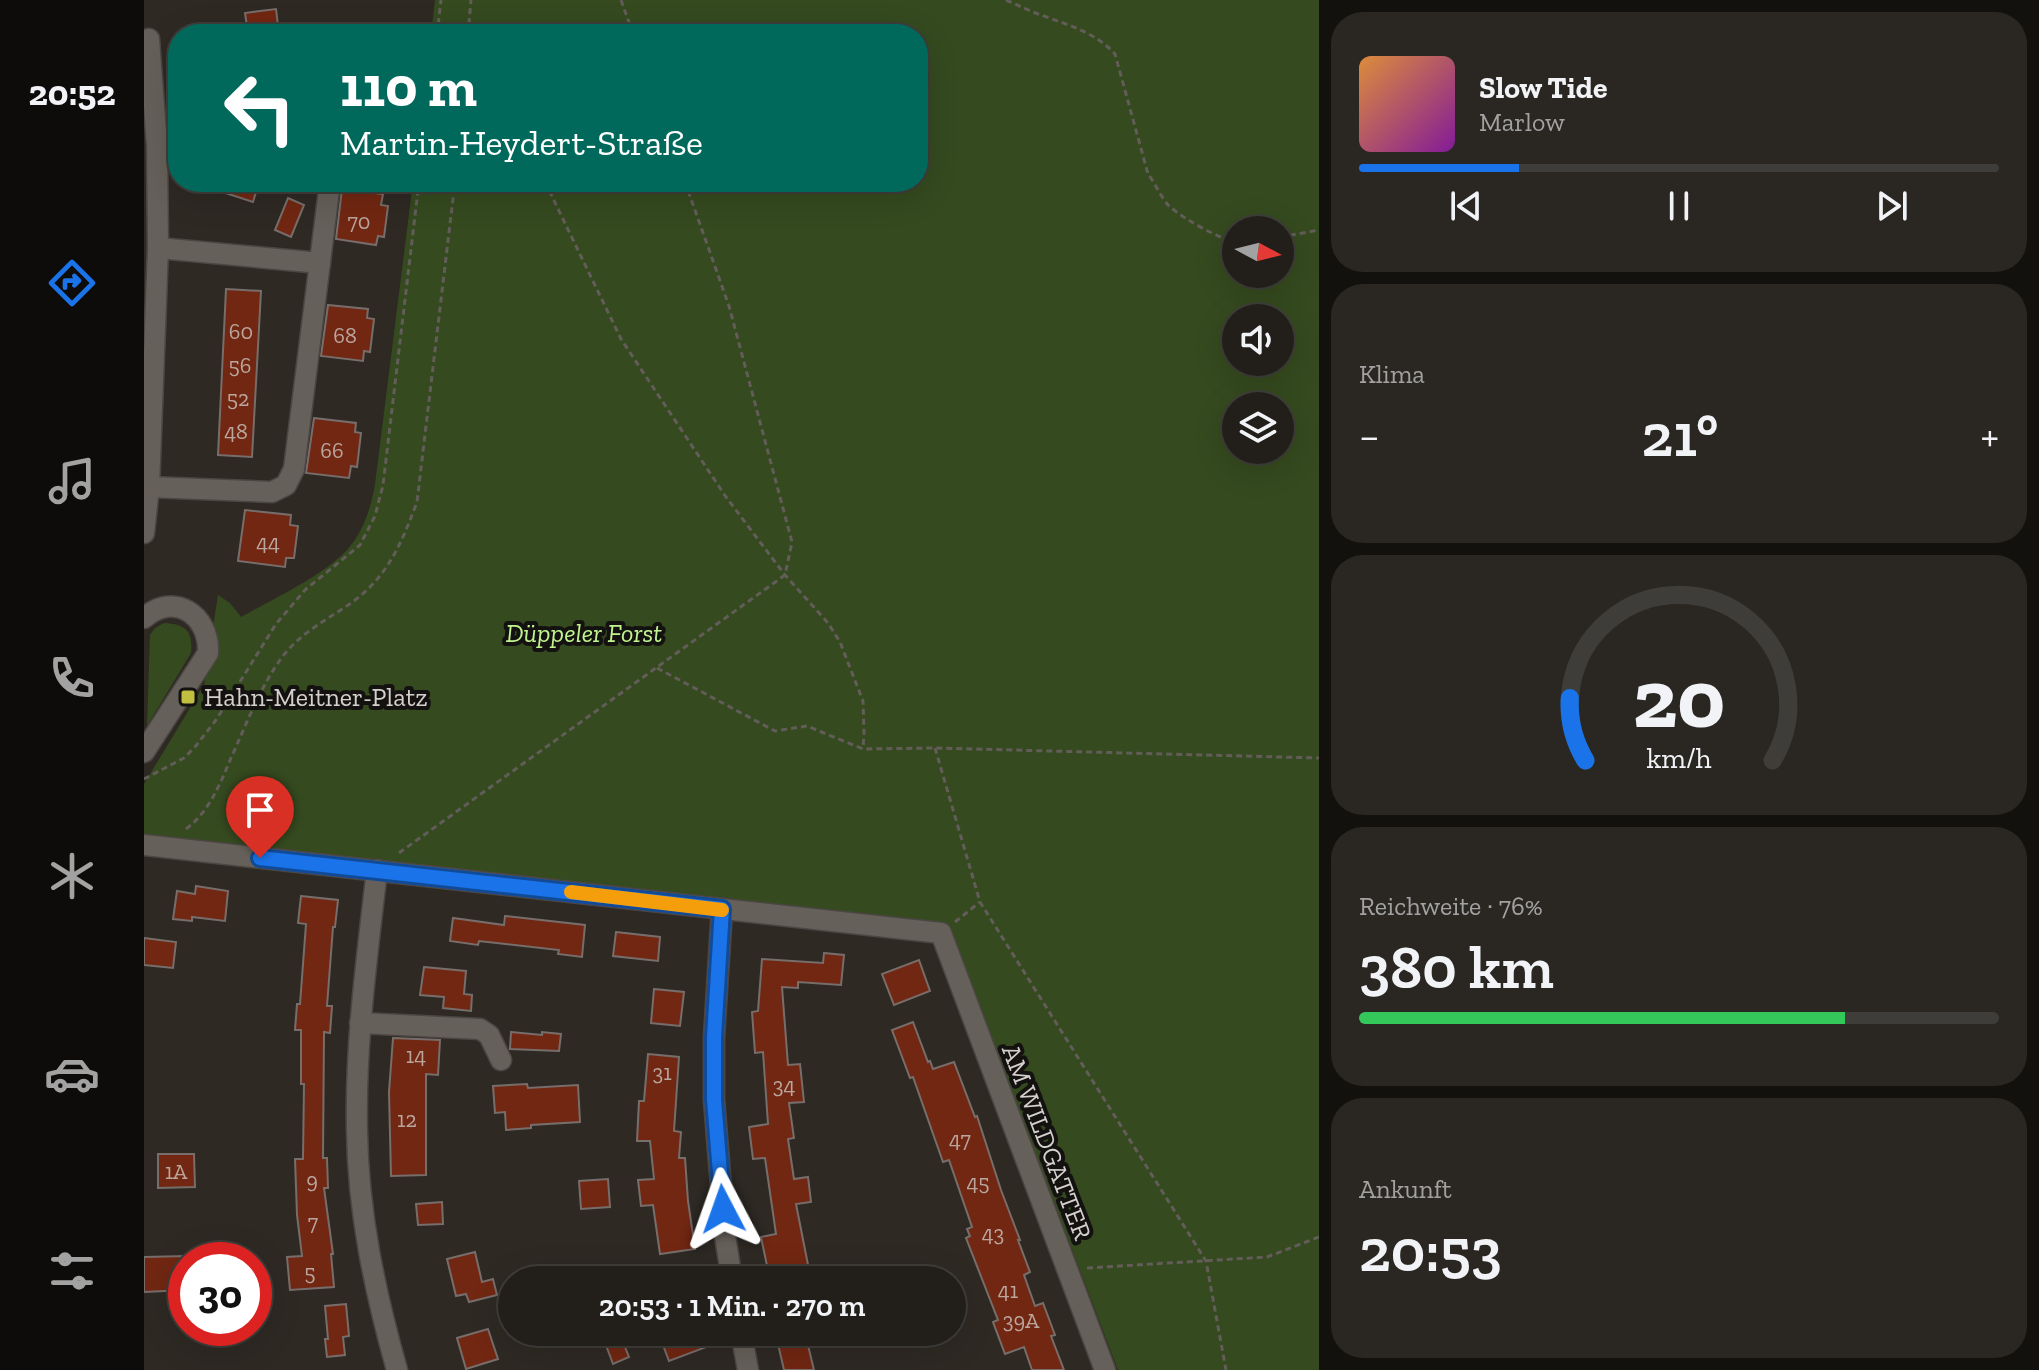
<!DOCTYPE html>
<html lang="de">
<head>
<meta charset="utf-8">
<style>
	:root { --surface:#221f1a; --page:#2a2723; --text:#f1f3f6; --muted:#a2a2a2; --line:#3f3d39; --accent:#1a73e8 }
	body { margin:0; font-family:"Zilla Slab",serif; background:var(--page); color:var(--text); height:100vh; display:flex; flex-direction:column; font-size:30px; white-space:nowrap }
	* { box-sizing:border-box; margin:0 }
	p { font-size:26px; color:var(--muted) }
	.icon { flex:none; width:44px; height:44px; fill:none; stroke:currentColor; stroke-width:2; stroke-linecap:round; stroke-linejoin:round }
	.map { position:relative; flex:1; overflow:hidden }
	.drawer { display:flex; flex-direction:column; gap:12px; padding:12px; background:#13110e; width:720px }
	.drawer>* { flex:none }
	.top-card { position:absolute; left:24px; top:24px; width:760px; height:168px; border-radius:32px; box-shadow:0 8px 32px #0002,0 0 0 2px var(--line); background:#00695c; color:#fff; overflow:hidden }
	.needle { width:52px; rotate:97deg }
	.controls { position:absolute; left:1078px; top:216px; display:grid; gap:16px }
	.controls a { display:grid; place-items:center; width:72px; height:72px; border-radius:50%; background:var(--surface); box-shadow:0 8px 32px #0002,0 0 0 2px var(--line); font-size:40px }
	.speed { position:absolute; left:24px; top:1242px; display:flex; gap:16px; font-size:40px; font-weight:700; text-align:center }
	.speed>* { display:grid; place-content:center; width:104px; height:104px; border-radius:50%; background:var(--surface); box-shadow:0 8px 32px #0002,0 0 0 2px var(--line); line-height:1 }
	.speed .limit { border:12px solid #d22; background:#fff; color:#111 }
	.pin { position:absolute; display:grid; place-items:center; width:68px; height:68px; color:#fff; margin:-82px -34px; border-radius:50% 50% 50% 0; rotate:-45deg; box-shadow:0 0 8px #0007 }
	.pin .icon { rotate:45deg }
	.me { position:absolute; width:88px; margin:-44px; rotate:356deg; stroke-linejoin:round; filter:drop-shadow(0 0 6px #0008) }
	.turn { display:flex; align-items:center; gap:28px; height:168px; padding:0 40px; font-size:36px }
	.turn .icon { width:104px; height:104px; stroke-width:2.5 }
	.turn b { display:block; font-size:56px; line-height:68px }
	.big { font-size:60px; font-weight:600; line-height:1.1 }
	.drawer .tile { flex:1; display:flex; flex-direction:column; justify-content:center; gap:12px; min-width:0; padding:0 28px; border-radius:32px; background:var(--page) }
	.drawer .dial { align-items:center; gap:0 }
	.dial svg { height:208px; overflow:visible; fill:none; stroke:var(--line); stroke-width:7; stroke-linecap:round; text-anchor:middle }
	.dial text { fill:var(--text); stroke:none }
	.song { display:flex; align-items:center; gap:24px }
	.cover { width:96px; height:96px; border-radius:12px; background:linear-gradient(135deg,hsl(30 70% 55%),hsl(290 70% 35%)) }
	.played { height:8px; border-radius:4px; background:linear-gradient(90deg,var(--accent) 25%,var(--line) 25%) }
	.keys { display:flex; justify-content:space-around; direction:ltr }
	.heat { display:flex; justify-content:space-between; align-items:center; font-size:44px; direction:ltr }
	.charge { height:12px; border-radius:6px; background:linear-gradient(90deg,#34c759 76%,var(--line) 0) }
	.trip { position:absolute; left:354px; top:1266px; width:468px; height:80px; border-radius:40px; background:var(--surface); box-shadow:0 8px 32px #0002,0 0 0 2px var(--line); font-weight:600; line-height:80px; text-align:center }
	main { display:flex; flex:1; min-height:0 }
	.tabs { display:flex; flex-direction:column; width:144px; justify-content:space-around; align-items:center; background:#0e0c0a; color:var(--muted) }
	.tabs .icon { width:56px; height:56px }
	.tabs .current { color:var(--accent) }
	.tabs b { font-size:36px; color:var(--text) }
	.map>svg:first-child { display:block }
	.green { fill:#354a1f; fill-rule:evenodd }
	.building { fill:#712712; stroke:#776d6b; stroke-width:2 }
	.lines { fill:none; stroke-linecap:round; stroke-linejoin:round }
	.minor-casing { stroke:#4b4643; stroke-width:23 }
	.path { stroke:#625d58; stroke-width:3; stroke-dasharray:6 4; stroke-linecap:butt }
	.minor { stroke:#66605a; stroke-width:20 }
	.route-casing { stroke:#114b97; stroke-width:20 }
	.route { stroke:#1a73e8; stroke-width:14 }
	.slow { stroke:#f59e0b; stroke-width:14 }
	.poi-dot { fill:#c1be40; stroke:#141210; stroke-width:3 }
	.labels { text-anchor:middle; stroke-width:8; stroke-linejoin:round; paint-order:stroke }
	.number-label { font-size:22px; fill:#bba69e }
	.park-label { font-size:26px; font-style:italic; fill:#c1f48f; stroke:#141210 }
	.poi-label { font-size:26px; fill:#d4d0cd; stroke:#141210; text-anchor:start }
	.street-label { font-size:26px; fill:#d4d0cd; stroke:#141210 }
</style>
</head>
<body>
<main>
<nav class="tabs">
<b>20:52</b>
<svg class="icon current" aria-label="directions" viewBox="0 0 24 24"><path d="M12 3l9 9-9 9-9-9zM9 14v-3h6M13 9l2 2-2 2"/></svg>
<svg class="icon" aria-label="music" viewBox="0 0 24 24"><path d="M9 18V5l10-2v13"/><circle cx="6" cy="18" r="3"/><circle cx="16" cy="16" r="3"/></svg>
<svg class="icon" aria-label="phone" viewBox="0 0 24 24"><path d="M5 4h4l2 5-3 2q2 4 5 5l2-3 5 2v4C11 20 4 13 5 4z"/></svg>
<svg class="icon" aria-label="climate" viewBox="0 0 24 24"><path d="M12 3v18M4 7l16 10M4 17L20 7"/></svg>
<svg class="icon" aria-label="car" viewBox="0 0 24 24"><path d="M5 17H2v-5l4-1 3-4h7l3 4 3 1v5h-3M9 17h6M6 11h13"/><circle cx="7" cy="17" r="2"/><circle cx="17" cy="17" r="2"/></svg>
<svg class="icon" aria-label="filters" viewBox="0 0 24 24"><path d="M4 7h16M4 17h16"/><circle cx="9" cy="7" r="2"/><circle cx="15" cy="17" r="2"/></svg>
</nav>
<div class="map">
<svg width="1175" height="1370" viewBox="0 0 1175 1370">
	<rect width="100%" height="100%" fill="#2e2923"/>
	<g class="green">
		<path d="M291,0h884v1370h-201l-170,-446 -804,-90v-50l60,-99 14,-90 12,8 11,14c32,-18 80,-40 105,-66 17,-18 25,-43 29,-67l38,-302h505v-148h-487zM1092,230h44v44h-44zM1092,318h44v44h-44zM1092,406h44v44h-44z"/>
		<path d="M20,623c22,1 29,8 27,30l-44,73 3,-91 5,-7z"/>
	</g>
	<g class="building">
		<polygon points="132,9 135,34 104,34 101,13"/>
		<polygon points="57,182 115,182 109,202 57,185"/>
		<polygon points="198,189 239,194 237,205 244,206 240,237 234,236 232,245 192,239"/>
		<polygon points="144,198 160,205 147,237 131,230"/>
		<polygon points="82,289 117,291 108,457 74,455"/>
		<polygon points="184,305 224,309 223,318 230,319 226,352 220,351 219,361 177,356"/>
		<polygon points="170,418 212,423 211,432 217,433 213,467 207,466 205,478 162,473"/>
		<polygon points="101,510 147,515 146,525 154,526 150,558 142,558 141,567 94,561"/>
		<polygon points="52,886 84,891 81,921 48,917 48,921 29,919 33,891 51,894"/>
		<polygon points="157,896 194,900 191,927 189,927 183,1006 188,1006 186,1033 180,1032 179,1158 183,1158 184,1188 180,1188 189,1254 187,1254 190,1287 146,1290 143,1257 158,1256 153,1215 151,1159 159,1159 160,1084 157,1084 157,1030 151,1030 153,1004 156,1004 162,924 154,923"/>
		<polygon points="361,916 441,925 438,957 414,954 415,950 335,941 334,945 306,941 309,918 360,925"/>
		<polygon points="472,932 516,937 514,961 469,956"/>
		<polygon points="0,938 32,942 29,968 0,965"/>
		<polygon points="680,953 700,955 697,985 654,982 654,988 638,987 644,1065 656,1064 660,1102 645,1103 650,1138 644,1139 650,1179 664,1177 667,1202 652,1204 667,1280 626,1280 617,1237 632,1234 621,1158 609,1159 605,1127 624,1124 619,1052 611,1053 608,1012 614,1011 618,959 679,963"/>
		<polygon points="775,960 786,991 750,1005 738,974"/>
		<polygon points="280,967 322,971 320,994 328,995 327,1011 299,1008 300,997 276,995"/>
		<polygon points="510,989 540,992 536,1026 507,1023"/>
		<polygon points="769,1022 784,1062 786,1061 789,1069 810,1062 831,1117 833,1116 857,1190 876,1240 874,1240 886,1272 880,1275 891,1306 899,1303 911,1335 907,1336 920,1370 888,1370 880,1347 861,1354 849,1322 854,1320 822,1238 826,1236 823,1229 828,1227 805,1160 799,1162 769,1077 766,1078 748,1030"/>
		<polygon points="367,1032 398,1035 398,1032 417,1034 415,1051 366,1049"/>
		<polygon points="249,1038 296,1040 294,1075 282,1074 282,1175 247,1176 245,1092"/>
		<polygon points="504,1054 535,1057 530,1131 537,1132 535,1158 541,1158 544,1201 551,1249 516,1254 509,1205 497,1206 494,1180 510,1179 506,1141 493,1141 495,1101 500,1101"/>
		<polygon points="383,1084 384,1088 434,1085 436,1122 387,1125 387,1128 362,1130 361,1112 351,1113 349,1086"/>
		<polygon points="14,1154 50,1154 51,1187 14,1188"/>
		<polygon points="464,1179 466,1207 437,1209 435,1181"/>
		<polygon points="298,1202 299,1224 274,1225 272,1204"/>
		<polygon points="331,1252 338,1282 349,1279 353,1295 325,1302 322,1294 312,1296 303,1259"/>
		<polygon points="42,1256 42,1290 0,1292 0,1257"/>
		<polygon points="202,1304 205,1336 199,1337 201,1355 183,1357 181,1339 184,1339 181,1306"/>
		<polygon points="344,1329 354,1359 322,1369 313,1338"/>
		<polygon points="457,1332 475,1332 485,1357 469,1364"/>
		<polygon points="529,1332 559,1332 565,1346 525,1361 516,1337"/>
		<polygon points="662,1337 670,1370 640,1370 634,1344"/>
	</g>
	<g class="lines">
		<g class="minor-casing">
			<g id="minor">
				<polyline points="14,248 176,263"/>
				<polyline points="5,487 128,492 142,485 150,469 186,182"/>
				<polyline points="0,533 5,487 14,248 13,145 5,39"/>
				<path d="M0,618c30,-27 66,-3 64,35l-64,99"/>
				<polyline points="0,845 797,933 961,1370"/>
				<path d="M233,870c-10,87 -22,174 -20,261 1,81 18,161 40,239"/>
				<polyline points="578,909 570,1037 570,1100 581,1236 588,1280"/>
				<polyline points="216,1023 336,1029 345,1035 357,1060"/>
				<polyline points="597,1332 604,1370"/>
			</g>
		</g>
		<g class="path">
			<polyline points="477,0 489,34"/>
			<path d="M862,0c12,5 23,11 35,15 27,10 54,17 74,39l33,120c7,9 14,25 21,32 15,13 48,32 67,36"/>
			<polyline points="293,34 297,0"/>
			<polyline points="324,34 327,0"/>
			<polyline points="401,182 477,339 582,497 641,575 684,623 696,642 719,701 720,733 719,749"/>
			<polyline points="1136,237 1175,230"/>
			<polyline points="513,668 631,731 663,726 719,749 791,748 1175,758"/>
			<polyline points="791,748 836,902 1062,1261 1082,1370"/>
			<polyline points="0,779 40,758 51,747 72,720 132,624 161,590 216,545 231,516 239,485 275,182"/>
			<path d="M42,829c23,-17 34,-45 45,-71 15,-33 28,-68 49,-98 18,-26 47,-40 71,-57 37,-26 51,-61 66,-101l38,-320"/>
			<polyline points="255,853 641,575 648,542 585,306 541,182"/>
			<polyline points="811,922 836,902"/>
			<polyline points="943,1268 1123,1257 1175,1237"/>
		</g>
		<use href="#minor" class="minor"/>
	</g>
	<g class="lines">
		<g class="route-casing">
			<polyline id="route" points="116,858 578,909 570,1037 570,1100 579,1209"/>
		</g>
		<use href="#route" class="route"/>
		<polyline class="slow" points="427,892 578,910"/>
	</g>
	<rect class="poi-dot" x="36" y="689" width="16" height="16" rx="4"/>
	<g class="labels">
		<g class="number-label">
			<text x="215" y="229">70</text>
			<text x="97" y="339">60</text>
			<text x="201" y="343">68</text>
			<text x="96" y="373">56</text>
			<text x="94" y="406">52</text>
			<text x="92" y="439">48</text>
			<text x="188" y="458">66</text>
			<text x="124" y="550">44</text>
			<text x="272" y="1063">14</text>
			<text x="518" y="1080">31</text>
			<text x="640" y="1093">34</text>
			<text x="263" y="1127">12</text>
			<text x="816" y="1147">47</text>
			<text x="32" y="1179">1A</text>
			<text x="168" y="1188">9</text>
			<text x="834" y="1190">45</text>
			<text x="169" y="1230">7</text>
			<text x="849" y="1241">43</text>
			<text x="166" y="1280">5</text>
			<text x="864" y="1298">41</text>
			<text x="877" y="1328">39A</text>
		</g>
		<g class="park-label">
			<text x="440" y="642">Düppeler Forst</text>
		</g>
		<g class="poi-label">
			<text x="60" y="706">Hahn-Meitner-Platz</text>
		</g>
		<g class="street-label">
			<text transform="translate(903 1142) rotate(69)" y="9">AM WILDGATTER</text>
		</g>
	</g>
</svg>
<div class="controls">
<a><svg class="needle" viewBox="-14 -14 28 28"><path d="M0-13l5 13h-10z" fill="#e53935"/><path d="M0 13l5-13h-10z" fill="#a2a2a2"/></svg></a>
<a><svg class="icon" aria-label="sound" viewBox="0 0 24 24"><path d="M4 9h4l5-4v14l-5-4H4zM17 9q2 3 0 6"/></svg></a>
<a><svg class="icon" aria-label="layers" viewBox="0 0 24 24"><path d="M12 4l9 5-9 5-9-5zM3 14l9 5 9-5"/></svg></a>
</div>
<div class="speed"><div class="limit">30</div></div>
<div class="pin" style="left:116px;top:858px;background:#d93025"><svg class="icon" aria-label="arrive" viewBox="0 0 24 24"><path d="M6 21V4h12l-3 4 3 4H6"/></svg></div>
<svg class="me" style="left:579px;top:1209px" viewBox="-20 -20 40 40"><path d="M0-17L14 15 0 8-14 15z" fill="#1a73e8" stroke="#fff" stroke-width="4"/></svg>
<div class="trip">20:53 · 1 Min. · 270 m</div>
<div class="top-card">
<div class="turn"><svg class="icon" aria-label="left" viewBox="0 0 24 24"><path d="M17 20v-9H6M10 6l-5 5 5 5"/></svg><div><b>110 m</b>Martin-Heydert-Straße</div></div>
</div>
</div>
<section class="drawer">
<div class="tile">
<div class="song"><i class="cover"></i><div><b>Slow Tide</b><p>Marlow</p></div></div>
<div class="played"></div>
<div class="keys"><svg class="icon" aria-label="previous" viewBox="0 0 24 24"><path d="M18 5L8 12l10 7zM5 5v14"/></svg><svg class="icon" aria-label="pause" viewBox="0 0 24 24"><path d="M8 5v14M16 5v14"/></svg><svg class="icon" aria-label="next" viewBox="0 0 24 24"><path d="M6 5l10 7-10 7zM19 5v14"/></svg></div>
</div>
<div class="tile"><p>Klima</p>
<div class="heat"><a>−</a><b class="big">21°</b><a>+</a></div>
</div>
<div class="tile dial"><svg viewBox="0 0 100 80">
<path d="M14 69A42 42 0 1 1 86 69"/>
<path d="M14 69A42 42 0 0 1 8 45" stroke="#1a73e8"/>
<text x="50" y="56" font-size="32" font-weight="700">20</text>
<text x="50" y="72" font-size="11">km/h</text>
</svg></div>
<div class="tile"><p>Reichweite · 76%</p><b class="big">380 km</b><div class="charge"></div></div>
<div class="tile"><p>Ankunft</p><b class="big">20:53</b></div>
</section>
</main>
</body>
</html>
